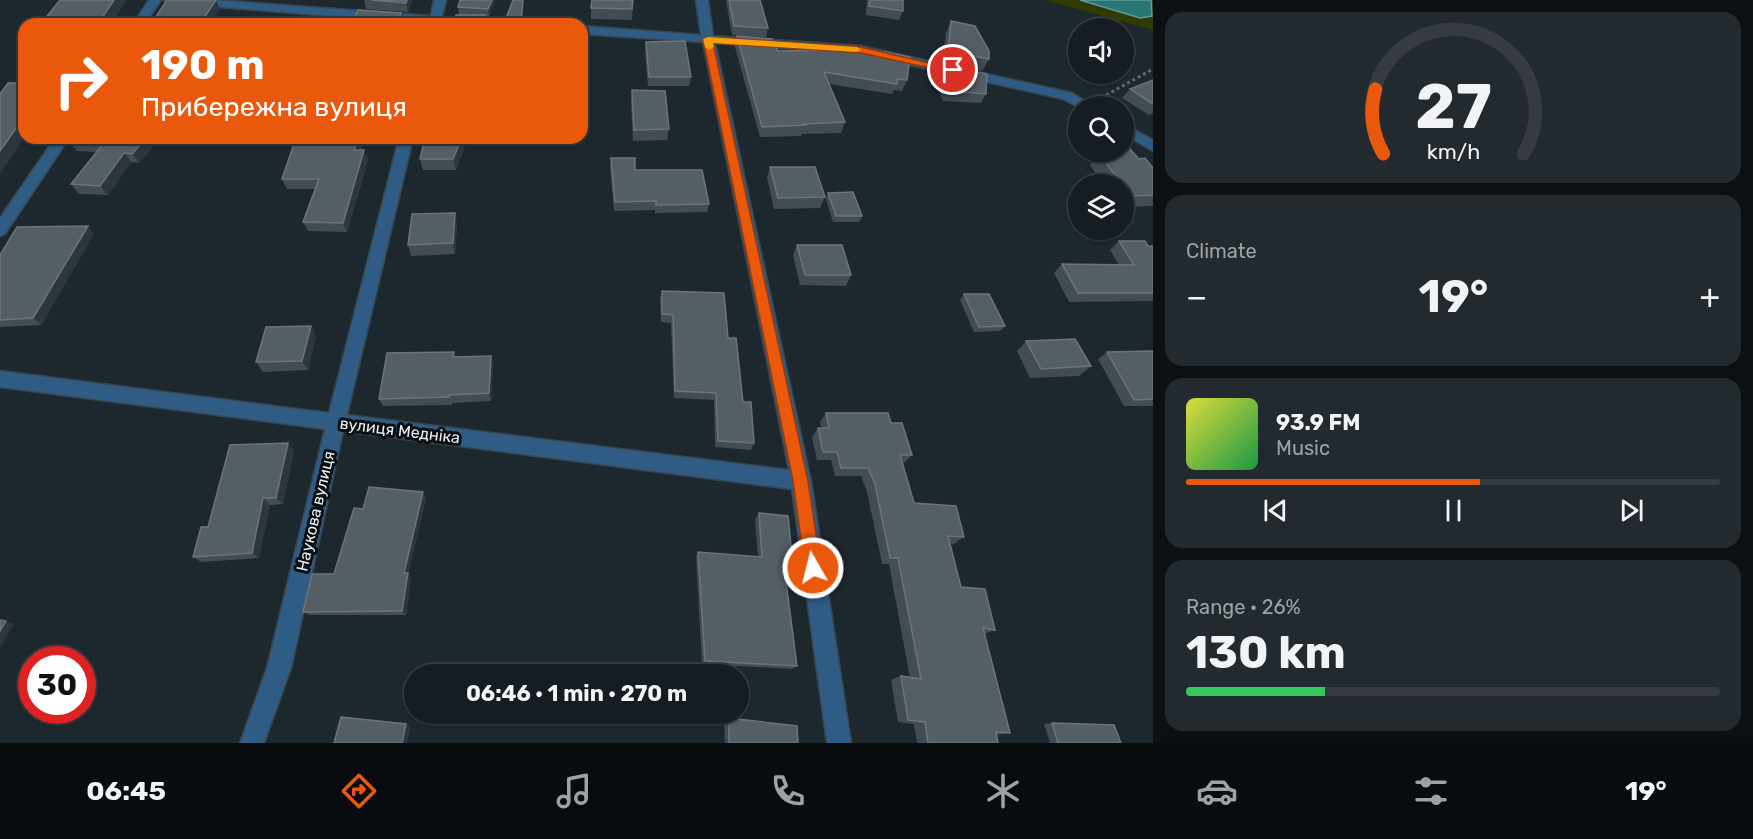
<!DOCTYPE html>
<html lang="en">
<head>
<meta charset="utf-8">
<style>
	:root { --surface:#161d22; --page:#232a2f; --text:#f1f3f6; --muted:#9ea2a5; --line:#353b40; --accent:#ea580c }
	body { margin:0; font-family:Rubik,sans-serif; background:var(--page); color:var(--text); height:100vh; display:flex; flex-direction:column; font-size:22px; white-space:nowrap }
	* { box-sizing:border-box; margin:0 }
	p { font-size:20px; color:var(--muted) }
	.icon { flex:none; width:33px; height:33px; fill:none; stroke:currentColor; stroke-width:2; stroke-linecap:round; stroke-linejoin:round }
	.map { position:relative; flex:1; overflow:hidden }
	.side { display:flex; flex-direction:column; gap:12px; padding:12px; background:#0c1013; width:600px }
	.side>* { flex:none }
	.guide { position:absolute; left:18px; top:18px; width:570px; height:126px; border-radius:18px; box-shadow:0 2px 4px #0004,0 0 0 2px var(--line); background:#ea580c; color:#fff; overflow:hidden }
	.tools { position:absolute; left:1068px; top:18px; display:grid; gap:12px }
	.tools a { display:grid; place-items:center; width:66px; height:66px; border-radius:50%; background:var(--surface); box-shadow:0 2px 4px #0004,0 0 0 2px var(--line); font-size:30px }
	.speed { position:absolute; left:18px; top:646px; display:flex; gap:12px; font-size:30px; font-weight:700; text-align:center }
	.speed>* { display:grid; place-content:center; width:78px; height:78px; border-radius:50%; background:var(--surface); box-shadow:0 2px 4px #0004,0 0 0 2px var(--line); line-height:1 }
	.speed .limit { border:9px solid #d22; background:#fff; color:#111 }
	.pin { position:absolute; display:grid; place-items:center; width:51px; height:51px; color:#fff; margin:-26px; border:3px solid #fff; border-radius:50%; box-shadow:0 2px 6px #0007 }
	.me { position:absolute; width:66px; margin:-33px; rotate:352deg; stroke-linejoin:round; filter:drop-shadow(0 0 4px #0008) }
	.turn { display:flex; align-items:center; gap:21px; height:126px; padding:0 24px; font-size:27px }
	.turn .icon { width:78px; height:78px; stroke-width:2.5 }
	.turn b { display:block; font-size:42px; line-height:51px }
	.big { font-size:45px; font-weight:700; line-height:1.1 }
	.side .tile { flex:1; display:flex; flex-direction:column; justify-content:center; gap:9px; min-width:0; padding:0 21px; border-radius:18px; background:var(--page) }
	.side .dial { align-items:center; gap:0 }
	.dial svg { height:156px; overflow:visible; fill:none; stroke:var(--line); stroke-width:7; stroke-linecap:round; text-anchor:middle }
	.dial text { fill:var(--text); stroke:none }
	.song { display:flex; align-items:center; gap:18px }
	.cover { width:72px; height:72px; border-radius:9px; background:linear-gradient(135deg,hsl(60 70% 55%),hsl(140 70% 35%)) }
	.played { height:6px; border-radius:3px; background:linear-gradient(90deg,var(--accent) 55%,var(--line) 55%) }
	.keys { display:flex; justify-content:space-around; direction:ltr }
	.heat { display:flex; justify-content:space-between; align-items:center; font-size:33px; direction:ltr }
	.charge { height:9px; border-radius:4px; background:linear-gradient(90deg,#34c759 26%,var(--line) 0) }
	.trip { position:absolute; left:404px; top:664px; width:345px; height:60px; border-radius:30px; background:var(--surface); box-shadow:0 2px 4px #0004,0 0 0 2px var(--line); font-weight:700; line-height:60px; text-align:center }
	.menu { display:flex; height:96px; justify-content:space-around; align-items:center; background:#090c0e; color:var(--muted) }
	.menu .icon { width:42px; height:42px }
	.menu .active { color:var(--accent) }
	.menu b { font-size:27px; color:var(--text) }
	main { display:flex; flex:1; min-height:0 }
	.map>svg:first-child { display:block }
	.green { fill:#313a02 }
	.water { fill:#277676; stroke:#619a9c; stroke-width:1.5 }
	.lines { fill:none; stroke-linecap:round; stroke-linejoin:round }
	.minor-casing { stroke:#39434a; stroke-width:3 }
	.path { stroke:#60696f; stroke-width:3; stroke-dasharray:3 3; stroke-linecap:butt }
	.minor { fill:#2e5c84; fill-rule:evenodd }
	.wall { fill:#424c54 }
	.shaded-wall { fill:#2c363e }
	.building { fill:#545e65; stroke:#6b747b; stroke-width:1.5 }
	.route { fill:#ea580c; stroke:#983908; stroke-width:1.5 }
	.slow { fill:#f59e0b }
	.labels { text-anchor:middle; stroke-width:6; stroke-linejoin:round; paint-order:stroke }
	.street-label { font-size:16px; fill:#e8eef3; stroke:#0b0f12 }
</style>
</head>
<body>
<main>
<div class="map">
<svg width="1153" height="743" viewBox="0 0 1153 743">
	<rect width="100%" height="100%" fill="#1d272e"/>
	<polygon class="green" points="1044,0 1153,0 1153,30"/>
	<polygon class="water" points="1080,0 1151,0 1152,16 1140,18"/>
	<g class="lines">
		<g class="minor-casing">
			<g id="minor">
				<polygon points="149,0 161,0 145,24 133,24"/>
				<polygon points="163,0 215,0 431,16 434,0 446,0 442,17 497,20 503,24 429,24 169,3"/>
				<polygon points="696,0 708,0 713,36 861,46 1072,93 1093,106 1078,107 1063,99 861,54 715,43 811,481 851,743 827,743 792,489 343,431 291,668 264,743 240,743 267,668 325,429 0,387 0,371 329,413 399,138 413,138 347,415 789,470 703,42 582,34 582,26 701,35"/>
				<polygon points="1124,124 1153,140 1153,151 1124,134"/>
				<polygon points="55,138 69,138 5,234 0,236 0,218"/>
			</g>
		</g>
		<polyline class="path" points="1101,98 1153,69"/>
		<use href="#minor" class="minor"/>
	</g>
	<g class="wall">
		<polygon points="126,0 111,24 47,24 44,20"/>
		<polygon points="364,0 412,0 408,12 366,9"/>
		<polygon points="460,0 495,0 489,17 485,17 486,24 459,15 458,7"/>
		<polygon points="633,0 632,20 591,19 591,8"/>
		<polygon points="726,0 760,0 768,28 766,37 732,35"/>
		<polygon points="867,0 903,0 903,11 899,20 866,15"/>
		<polygon points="951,21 989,59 982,71 942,62 946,33"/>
		<polygon points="737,36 778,51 883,57 885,52 907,80 902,91 894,90 892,94 829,84 845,122 841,133 802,134 801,136 760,137 735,47"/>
		<polygon points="646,42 691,77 689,86 648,86 645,51"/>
		<polygon points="937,64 986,94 981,103 943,101 932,73"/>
		<polygon points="1153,80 1153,113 1149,115 1122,98 1130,89"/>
		<polygon points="632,90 669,129 667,140 633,141 631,101"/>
		<polygon points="160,138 139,163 131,162 108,195 79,194 71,184 96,152 77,151 69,142"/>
		<polygon points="296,138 365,138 361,150 364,150 368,160 347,232 308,231 303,222 315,189 287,189 282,179"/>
		<polygon points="468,138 456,170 423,170 420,159"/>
		<polygon points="1099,154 1139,159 1153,168 1153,206 1124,207 1124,184 1104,184 1090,165"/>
		<polygon points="611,158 709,204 707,212 655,213 655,210 614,211 610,167"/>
		<polygon points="770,167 825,197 820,208 774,209 767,178"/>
		<polygon points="828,193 862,216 859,222 833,222 826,199"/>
		<polygon points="457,224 455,254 411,256 408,245"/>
		<polygon points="94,234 41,325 0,327 0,255"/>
		<polygon points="1119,241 1148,246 1153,246 1153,301 1069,302 1054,273 1062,264 1119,265 1110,250"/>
		<polygon points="797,245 851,275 846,286 800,285 793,255"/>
		<polygon points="662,291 728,338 743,402 754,443 751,450 715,447 714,400 674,398 671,323 661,322 660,299"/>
		<polygon points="964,294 1005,326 1000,331 974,332 960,300"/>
		<polygon points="316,336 308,370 263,372 256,362"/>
		<polygon points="1026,341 1091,366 1079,376 1030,378 1017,351"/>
		<polygon points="1153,351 1153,406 1124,406 1098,359 1107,352"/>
		<polygon points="454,352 455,357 493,364 491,401 452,403 452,405 383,406 379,399"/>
		<polygon points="826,413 891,423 912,455 904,463 902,463 914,503 964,537 954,544 949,543 961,587 995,630 984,634 1010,733 997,735 998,743 917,743 914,724 898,722 891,680 901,676 910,678 889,564 882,564 867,492 861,476 835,476 831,460 817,460 812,437 818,428 822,428 820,422"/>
		<polygon points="294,450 283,504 270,505 259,558 201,562 193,557 208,527"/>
		<polygon points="426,497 408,574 411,578 406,615 309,615 303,612 334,574 363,509"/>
		<polygon points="759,513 794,575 789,579 786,579 797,666 792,669 702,664 696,557 698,552 758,557 755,519"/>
		<polygon points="729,718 798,743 725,743 724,720"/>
		<polygon points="1052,723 1121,743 1050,743 1044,724"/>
	</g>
	<g class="shaded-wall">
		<polygon points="114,0 126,0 111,24 106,24 102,18"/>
		<polygon points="216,0 220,9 211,24 200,24"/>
		<polygon points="407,0 412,0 408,12 406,3"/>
		<polygon points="492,0 495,0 489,17 488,9"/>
		<polygon points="523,0 524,0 522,24 521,24"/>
		<polygon points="401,13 404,24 397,24"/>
		<polygon points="485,15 486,24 481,24"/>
		<polygon points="24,117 24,138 0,174 0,151"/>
		<polygon points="146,138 160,138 139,163 132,154"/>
		<polygon points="358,138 365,138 357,160 354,150"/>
		<polygon points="462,138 468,138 456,170 453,159"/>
		<polygon points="364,150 368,160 347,232 343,223"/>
		<polygon points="124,153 131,162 108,195 100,186"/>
		<polygon points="455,213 457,224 455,254 453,243"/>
		<polygon points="88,226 94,234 41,325 33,318"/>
		<polygon points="311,326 316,336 308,370 302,361"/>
		<polygon points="491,356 493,364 491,401 489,393"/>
		<polygon points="288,443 294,450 283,504 276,498"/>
		<polygon points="423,492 426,497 408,574 411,578 406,615 402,611 404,573"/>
		<polygon points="263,498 270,505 259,558 252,553"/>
		<polygon points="6,621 14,624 0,647 0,631"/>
		<polygon points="406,724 411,726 407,743 402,743"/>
	</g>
	<g class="building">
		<polygon points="60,0 114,0 102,18 44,20"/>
		<polygon points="167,0 216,0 200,24 151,24"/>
		<polygon points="372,0 407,0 406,3"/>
		<polygon points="460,0 492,0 488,9 458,7"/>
		<polygon points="513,0 523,0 521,24 504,24"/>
		<polygon points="592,0 633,0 632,9 591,8"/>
		<polygon points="729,0 760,0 768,28 734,26"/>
		<polygon points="870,0 903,0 903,11 869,6"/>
		<polygon points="358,10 401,13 397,24 352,24"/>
		<polygon points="456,15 485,15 481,24 454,24"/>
		<polygon points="951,21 975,26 989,51 989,59 948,51"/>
		<polygon points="737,36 772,39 778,51 839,50 885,57 885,52 910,57 907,80 897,79 897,84 824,72 845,122 804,124 805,125 762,127"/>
		<polygon points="685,41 691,77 649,77 646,42"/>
		<polygon points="937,64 987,74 986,94 948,91"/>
		<polygon points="1153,80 1153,104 1130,89"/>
		<polygon points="8,83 24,83 24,117 0,151 0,94"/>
		<polygon points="632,90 665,91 669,129 634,130"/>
		<polygon points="73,138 146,138 132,154 124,153 100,186 71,184 103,144 69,142"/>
		<polygon points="296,138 358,138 354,150 364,150 343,223 303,222 319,179 282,179"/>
		<polygon points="425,138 462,138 453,159 420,159"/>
		<polygon points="1129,148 1139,159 1145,158 1153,168 1153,195 1131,196 1124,186 1124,184 1122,184 1099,154 1112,152 1124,152 1124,149"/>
		<polygon points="611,158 635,158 635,170 702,170 709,204 656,205 656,201 615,202"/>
		<polygon points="770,167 815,167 825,197 778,198"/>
		<polygon points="853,192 862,216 836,216 828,193"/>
		<polygon points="455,213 453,243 408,245 412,214"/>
		<polygon points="88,226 33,318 0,320 0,255 17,227"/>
		<polygon points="1119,241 1145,241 1148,246 1153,246 1153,293 1078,293 1062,264 1134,265"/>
		<polygon points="797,245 842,245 851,275 805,275"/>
		<polygon points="662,291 724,293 728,338 736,338 743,402 751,402 754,443 718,441 716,393 675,391 673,315 662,314"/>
		<polygon points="964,294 989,294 1005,326 979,327"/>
		<polygon points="311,326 302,361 256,362 266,327"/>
		<polygon points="1075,339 1091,366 1041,369 1026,341"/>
		<polygon points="1153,351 1153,399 1134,400 1107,352"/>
		<polygon points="454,352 453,357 491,356 489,393 449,395 449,397 379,399 387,353"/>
		<polygon points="826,413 888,413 891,423 902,423 912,455 900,455 914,503 956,506 964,537 948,536 961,587 985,589 995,630 983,628 1010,733 996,732 998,743 928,743 925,722 908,720 901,676 921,679 898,558 890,558 875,484 868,468 841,468 837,452 823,452 818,428 829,428"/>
		<polygon points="288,443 276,498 263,498 252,553 193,557 201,527 208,527 230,445"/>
		<polygon points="369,487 423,492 404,573 408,573 402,611 303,612 312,574 334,574 354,508 363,509"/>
		<polygon points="759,513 788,516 794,575 785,574 797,666 705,661 698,552 762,557"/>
		<polygon points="0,620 6,621 0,631"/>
		<polygon points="341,717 406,724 402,743 334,743"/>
		<polygon points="729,718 797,726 798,743 729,743"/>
		<polygon points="1052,723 1114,725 1121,743 1058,743"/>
	</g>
	<polygon class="route" points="708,37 861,47 958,70 953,73 861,53 713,43 808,481 821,568 819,574 813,576 808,574 805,568 793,481 703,39"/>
	<polygon class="slow" points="708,37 857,47 861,50 857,52 713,43 714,47 709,50 705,47 703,39"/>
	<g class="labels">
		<g class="street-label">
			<text transform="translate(400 430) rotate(7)" y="6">вулиця Медніка</text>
			<text transform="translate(315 511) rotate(-77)" y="6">Наукова вулиця</text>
		</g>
	</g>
</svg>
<div class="tools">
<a><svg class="icon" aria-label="sound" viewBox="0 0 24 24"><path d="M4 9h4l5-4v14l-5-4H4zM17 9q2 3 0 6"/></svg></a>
<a><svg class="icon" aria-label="search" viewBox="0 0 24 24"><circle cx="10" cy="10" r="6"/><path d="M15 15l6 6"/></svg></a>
<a><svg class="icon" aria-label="layers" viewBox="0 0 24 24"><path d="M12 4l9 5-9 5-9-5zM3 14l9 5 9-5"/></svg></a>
</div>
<div class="speed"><div class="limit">30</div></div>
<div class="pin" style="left:953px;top:70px;background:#d93025"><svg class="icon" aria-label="arrive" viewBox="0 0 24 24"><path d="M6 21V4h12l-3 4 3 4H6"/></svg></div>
<svg class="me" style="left:813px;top:568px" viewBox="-20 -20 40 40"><circle r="17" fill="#ea580c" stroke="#fff" stroke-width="3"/><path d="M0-11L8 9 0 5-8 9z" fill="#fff"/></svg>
<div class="trip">06:46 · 1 min · 270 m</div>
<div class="guide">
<div class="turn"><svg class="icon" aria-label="right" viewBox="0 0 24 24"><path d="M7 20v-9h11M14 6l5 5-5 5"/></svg><div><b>190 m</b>Прибережна вулиця</div></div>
</div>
</div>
<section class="side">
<div class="tile dial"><svg viewBox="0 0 100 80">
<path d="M14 69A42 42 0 1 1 86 69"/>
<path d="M14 69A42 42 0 0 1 10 36" stroke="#ea580c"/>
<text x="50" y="56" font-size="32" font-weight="700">27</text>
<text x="50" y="72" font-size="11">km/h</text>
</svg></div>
<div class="tile"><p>Climate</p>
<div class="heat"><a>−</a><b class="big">19°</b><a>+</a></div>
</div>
<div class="tile">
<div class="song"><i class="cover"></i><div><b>93.9 FM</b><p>Music</p></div></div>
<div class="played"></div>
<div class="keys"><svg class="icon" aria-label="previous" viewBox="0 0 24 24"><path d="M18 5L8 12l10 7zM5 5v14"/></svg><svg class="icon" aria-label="pause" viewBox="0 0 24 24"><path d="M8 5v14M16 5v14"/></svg><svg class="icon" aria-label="next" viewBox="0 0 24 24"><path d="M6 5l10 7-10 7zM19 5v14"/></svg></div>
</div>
<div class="tile"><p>Range · 26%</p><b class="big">130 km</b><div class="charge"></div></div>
</section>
</main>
<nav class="menu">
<b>06:45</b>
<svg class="icon active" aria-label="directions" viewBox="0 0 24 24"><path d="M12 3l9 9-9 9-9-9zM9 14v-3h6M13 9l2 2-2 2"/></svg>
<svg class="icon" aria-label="music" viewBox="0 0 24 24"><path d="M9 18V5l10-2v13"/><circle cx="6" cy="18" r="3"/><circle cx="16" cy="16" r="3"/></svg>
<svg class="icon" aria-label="phone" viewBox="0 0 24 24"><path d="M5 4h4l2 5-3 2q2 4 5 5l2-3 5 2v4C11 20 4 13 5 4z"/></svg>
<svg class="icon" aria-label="climate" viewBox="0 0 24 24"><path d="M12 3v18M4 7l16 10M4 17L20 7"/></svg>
<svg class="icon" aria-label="car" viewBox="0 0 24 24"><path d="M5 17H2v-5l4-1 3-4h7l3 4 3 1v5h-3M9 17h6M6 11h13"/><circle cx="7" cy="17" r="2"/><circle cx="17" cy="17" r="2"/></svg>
<svg class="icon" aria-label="filters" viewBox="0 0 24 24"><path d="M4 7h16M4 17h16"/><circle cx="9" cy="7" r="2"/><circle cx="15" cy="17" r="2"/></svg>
<b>19°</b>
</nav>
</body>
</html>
